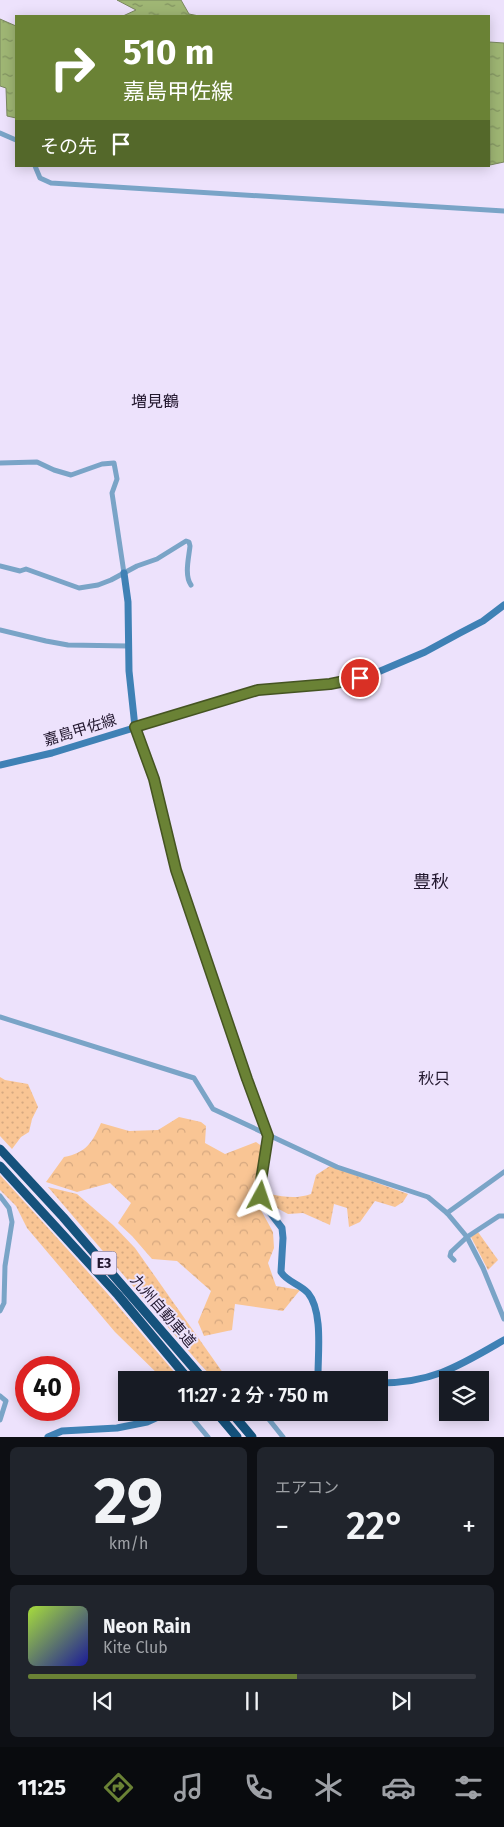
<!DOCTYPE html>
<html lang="ja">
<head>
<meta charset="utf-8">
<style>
	:root { --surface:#171b24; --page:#20242c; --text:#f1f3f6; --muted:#9ea1a6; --line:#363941; --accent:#6a8235 }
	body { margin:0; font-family:"Fira Sans","Noto Sans JP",sans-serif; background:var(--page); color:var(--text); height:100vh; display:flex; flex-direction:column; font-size:19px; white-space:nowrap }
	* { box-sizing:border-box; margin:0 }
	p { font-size:16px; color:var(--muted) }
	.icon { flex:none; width:28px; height:28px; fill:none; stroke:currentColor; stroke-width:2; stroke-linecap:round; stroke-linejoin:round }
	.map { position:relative; height:1437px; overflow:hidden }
	.details { display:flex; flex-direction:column; gap:10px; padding:10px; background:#0d0f14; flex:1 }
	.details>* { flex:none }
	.hud { position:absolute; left:15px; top:15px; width:475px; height:152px; border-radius:0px; box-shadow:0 2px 12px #0003; background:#6a8235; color:#fff; overflow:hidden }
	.tools { position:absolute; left:439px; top:1371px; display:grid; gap:10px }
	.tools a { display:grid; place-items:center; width:50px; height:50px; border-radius:0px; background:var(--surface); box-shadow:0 2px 12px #0003; font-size:25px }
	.speed { position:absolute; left:15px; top:1356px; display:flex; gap:10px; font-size:25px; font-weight:700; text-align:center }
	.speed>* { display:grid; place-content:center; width:65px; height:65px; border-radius:50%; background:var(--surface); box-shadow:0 2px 12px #0003; line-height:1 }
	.speed .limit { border:8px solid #d22; background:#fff; color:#111 }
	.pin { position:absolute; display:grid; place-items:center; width:42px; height:42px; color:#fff; margin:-21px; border:2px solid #fff; border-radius:50%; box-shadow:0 1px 5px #0007 }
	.me { position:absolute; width:55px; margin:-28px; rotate:5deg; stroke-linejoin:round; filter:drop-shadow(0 0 4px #0008) }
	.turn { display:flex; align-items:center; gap:18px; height:105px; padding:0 25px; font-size:22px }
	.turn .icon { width:65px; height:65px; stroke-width:2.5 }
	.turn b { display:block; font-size:35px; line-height:42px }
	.then { display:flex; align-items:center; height:48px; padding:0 25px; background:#0003; gap:10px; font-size:19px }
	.big { font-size:38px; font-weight:600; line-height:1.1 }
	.details .widget { flex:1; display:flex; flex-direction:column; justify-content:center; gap:8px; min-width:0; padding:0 18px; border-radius:8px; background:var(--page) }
	.details .dial { align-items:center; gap:0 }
	.dial b { font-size:65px; line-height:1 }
	.song { display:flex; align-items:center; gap:15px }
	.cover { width:60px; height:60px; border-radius:8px; background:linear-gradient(135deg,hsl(80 70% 55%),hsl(240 70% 35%)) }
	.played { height:5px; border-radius:2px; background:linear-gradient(90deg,var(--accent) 60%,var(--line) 60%) }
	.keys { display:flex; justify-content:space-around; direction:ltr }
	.heat { display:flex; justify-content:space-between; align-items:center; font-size:28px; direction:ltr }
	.details .tiles { flex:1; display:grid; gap:10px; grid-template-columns:1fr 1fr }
	.widget:last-child { grid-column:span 2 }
	.trip { position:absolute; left:118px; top:1371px; width:270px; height:50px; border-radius:0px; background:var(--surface); box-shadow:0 2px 12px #0003; font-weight:600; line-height:50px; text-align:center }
	.menu { display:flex; height:80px; justify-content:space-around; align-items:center; background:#090b0e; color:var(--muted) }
	.menu .icon { width:35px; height:35px }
	.menu .current { color:var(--accent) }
	.menu b { font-size:22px; color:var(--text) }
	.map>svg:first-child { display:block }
	.grass { fill:url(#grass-dots) }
	.forest { fill:url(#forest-crowns) }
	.water { fill:url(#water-ripples); stroke:#7a875f }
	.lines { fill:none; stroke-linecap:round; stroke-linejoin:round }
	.street { stroke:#7aa4c7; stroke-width:5 }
	.secondary { stroke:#3f81b5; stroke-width:7 }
	.highway { stroke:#15527c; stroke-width:9 }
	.route-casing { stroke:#455422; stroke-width:12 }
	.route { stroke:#6a8235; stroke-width:9 }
	.labels { text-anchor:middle; stroke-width:4; stroke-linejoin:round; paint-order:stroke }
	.shield { fill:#ede2fc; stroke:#60556c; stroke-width:1 }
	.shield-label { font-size:14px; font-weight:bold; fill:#23182f }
	.street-label { font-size:15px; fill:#23182f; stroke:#ede2fc }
	.neighbourhood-label { font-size:16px; fill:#23182f; stroke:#ede2fc }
	.quarter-label { font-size:18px; fill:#23182f; stroke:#ede2fc }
</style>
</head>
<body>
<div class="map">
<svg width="504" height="1437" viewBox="0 0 504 1437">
	<defs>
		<pattern id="grass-dots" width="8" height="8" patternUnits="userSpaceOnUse" patternTransform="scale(1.25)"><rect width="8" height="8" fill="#f9c594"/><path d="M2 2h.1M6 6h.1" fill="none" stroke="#d5a880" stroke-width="1.8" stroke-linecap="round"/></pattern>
		<pattern id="forest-crowns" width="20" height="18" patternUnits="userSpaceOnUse" patternTransform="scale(1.25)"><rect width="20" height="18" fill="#f9c594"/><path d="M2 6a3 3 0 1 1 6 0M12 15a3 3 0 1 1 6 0" fill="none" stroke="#d5a880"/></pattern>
		<pattern id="water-ripples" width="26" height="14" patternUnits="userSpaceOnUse" patternTransform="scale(1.25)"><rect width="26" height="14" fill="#9fb674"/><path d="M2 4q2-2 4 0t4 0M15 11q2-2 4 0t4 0" fill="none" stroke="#819360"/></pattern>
	</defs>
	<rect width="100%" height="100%" fill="#ede2fc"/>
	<g class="grass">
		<polygon points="0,1077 5,1080 28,1084 38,1107 32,1119 29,1132 21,1137 12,1149 0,1136"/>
		<path d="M330,1166l78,28 -5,8 -8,5 -20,-6 -15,21 -11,5 -2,-19 -13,-4 -4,21 -27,-12 -15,1 -15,-8 -3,-12c15,3 26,5 41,0l5,-19z"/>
		<polygon points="0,1175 107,1293 181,1380 164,1380 115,1332 27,1228 16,1206 0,1190"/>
		<polygon points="48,1187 77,1194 113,1225 135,1248 228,1380 215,1380 198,1362"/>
		<polygon points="478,1232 498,1260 488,1270 471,1237"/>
	</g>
	<path class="forest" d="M179,1117l22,5 5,4 -1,17 20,11 31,-12 7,5 -7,54 17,31 1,16 -6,15 8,23 24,4 -17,21 -48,-7 -3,26 -28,6 -6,-14 13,-31 -34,-30 -25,-2 -20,-23 -14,-13 13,-20 -21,-20 -33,9 -31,-10 18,-25c22,-4 28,-14 37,-34l28,8 29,-1z"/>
	<g class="water">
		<polygon points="117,0 181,0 189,14 199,16 123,16 136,10"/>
		<polygon points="0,19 16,26 16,118 7,116 6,88 0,86"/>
		<polygon points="489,42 504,43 504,162 490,165"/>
	</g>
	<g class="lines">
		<g class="street">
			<polyline points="0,133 16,140"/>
			<polyline points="35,166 40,178 51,183 504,211"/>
			<polyline points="0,463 37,462 54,470 71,475 102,464 114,463 117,479 112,493 124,573"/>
			<path d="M0,566l20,5 6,-2 53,19 19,-3 13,-5 26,-14 20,-7 29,-18 3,1 1,4c-1,11 -6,29 1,39"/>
			<polyline points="0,630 46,641 68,645 128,646"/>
			<polyline points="0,1017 194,1078 213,1109 337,1167 428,1197 447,1213 467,1237 483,1268 504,1319"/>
			<polyline points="0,1196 9,1208 12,1222 5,1266 4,1303 0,1311"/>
			<polyline points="447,1213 504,1172"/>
			<polyline points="454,1260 450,1256 451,1252 467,1237 499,1216 504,1216"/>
			<polyline points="0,1396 6,1401 0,1420"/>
			<polyline points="187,1412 208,1437"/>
			<polyline points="263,1412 283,1437"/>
		</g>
		<g class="secondary">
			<path d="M124,573l4,29 1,69 6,56 19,52 22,91 71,209 21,57 -8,51 1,9 1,6 20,26 1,10 -2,34c6,10 19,12 27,21 15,18 10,60 10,82"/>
			<polyline points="0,765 52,753 258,690 349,681 371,675 425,652 460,633 483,621 504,605"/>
			<polyline points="287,1380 318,1375 352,1380"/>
			<path d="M379,1383c54,0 80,-17 125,-43"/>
			<polyline points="48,1437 62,1431 117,1428 147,1422 169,1412"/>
		</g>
		<g class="highway">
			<polyline points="0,1149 63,1217 204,1380"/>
			<polyline points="0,1166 118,1295 189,1380"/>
			<polyline points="216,1412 237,1437"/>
			<polyline points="231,1412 252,1437"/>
		</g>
	</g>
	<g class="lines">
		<g class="route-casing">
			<polyline id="route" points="261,1196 260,1187 268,1136 247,1079 176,870 154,779 135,727 258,690 330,684 360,678"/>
		</g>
		<use href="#route" class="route"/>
	</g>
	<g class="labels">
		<rect class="shield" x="91.5" y="1251.5" width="25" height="23" rx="4"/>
		<g class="shield-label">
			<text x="104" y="1268">E3</text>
		</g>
		<g class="street-label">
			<text transform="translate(80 730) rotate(-17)" y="5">嘉島甲佐線</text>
			<text transform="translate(163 1311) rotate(49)" y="5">九州自動車道</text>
		</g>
		<g class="neighbourhood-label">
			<text x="155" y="407">増見鶴</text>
			<text x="434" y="1084">秋只</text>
		</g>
		<g class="quarter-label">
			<text x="431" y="888">豊秋</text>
		</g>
	</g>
</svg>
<div class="tools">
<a><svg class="icon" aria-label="layers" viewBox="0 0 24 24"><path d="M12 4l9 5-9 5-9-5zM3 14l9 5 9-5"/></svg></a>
</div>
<div class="speed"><div class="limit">40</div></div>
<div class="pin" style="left:360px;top:678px;background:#d93025"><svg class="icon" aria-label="arrive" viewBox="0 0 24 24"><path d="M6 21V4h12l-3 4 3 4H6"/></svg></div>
<svg class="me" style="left:261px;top:1196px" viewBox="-20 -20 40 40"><path d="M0-17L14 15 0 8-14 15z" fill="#6a8235" stroke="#fff" stroke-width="4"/></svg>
<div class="trip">11:27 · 2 分 · 750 m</div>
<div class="hud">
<div class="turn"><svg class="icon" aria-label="right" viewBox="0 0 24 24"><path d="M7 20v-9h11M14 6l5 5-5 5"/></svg><div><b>510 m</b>嘉島甲佐線</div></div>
<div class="then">その先<svg class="icon" aria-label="arrive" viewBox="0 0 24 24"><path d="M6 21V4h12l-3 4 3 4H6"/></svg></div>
</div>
</div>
<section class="details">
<div class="tiles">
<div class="widget dial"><b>29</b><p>km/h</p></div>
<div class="widget"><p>エアコン</p>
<div class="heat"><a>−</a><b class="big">22°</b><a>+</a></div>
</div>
<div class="widget">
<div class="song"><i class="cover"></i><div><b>Neon Rain</b><p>Kite Club</p></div></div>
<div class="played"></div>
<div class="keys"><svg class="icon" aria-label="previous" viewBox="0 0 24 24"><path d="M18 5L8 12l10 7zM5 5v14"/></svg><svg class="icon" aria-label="pause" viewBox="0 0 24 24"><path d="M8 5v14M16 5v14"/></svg><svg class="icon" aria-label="next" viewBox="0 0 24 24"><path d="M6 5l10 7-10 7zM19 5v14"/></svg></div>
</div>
</div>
</section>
<nav class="menu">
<b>11:25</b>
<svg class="icon current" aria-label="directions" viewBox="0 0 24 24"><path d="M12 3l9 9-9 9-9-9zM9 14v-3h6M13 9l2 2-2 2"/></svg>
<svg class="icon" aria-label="music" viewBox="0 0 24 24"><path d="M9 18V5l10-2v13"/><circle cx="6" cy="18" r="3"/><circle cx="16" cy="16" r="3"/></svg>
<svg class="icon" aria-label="phone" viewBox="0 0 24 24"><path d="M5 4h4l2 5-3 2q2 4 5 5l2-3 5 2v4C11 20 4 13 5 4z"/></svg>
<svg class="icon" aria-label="climate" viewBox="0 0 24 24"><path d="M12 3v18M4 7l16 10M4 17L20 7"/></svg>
<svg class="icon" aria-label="car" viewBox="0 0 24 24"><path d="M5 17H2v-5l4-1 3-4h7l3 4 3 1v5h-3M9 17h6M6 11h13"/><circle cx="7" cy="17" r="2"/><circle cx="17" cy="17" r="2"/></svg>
<svg class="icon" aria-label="filters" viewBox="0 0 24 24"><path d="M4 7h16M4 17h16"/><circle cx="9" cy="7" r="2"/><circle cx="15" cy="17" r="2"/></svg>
</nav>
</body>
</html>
